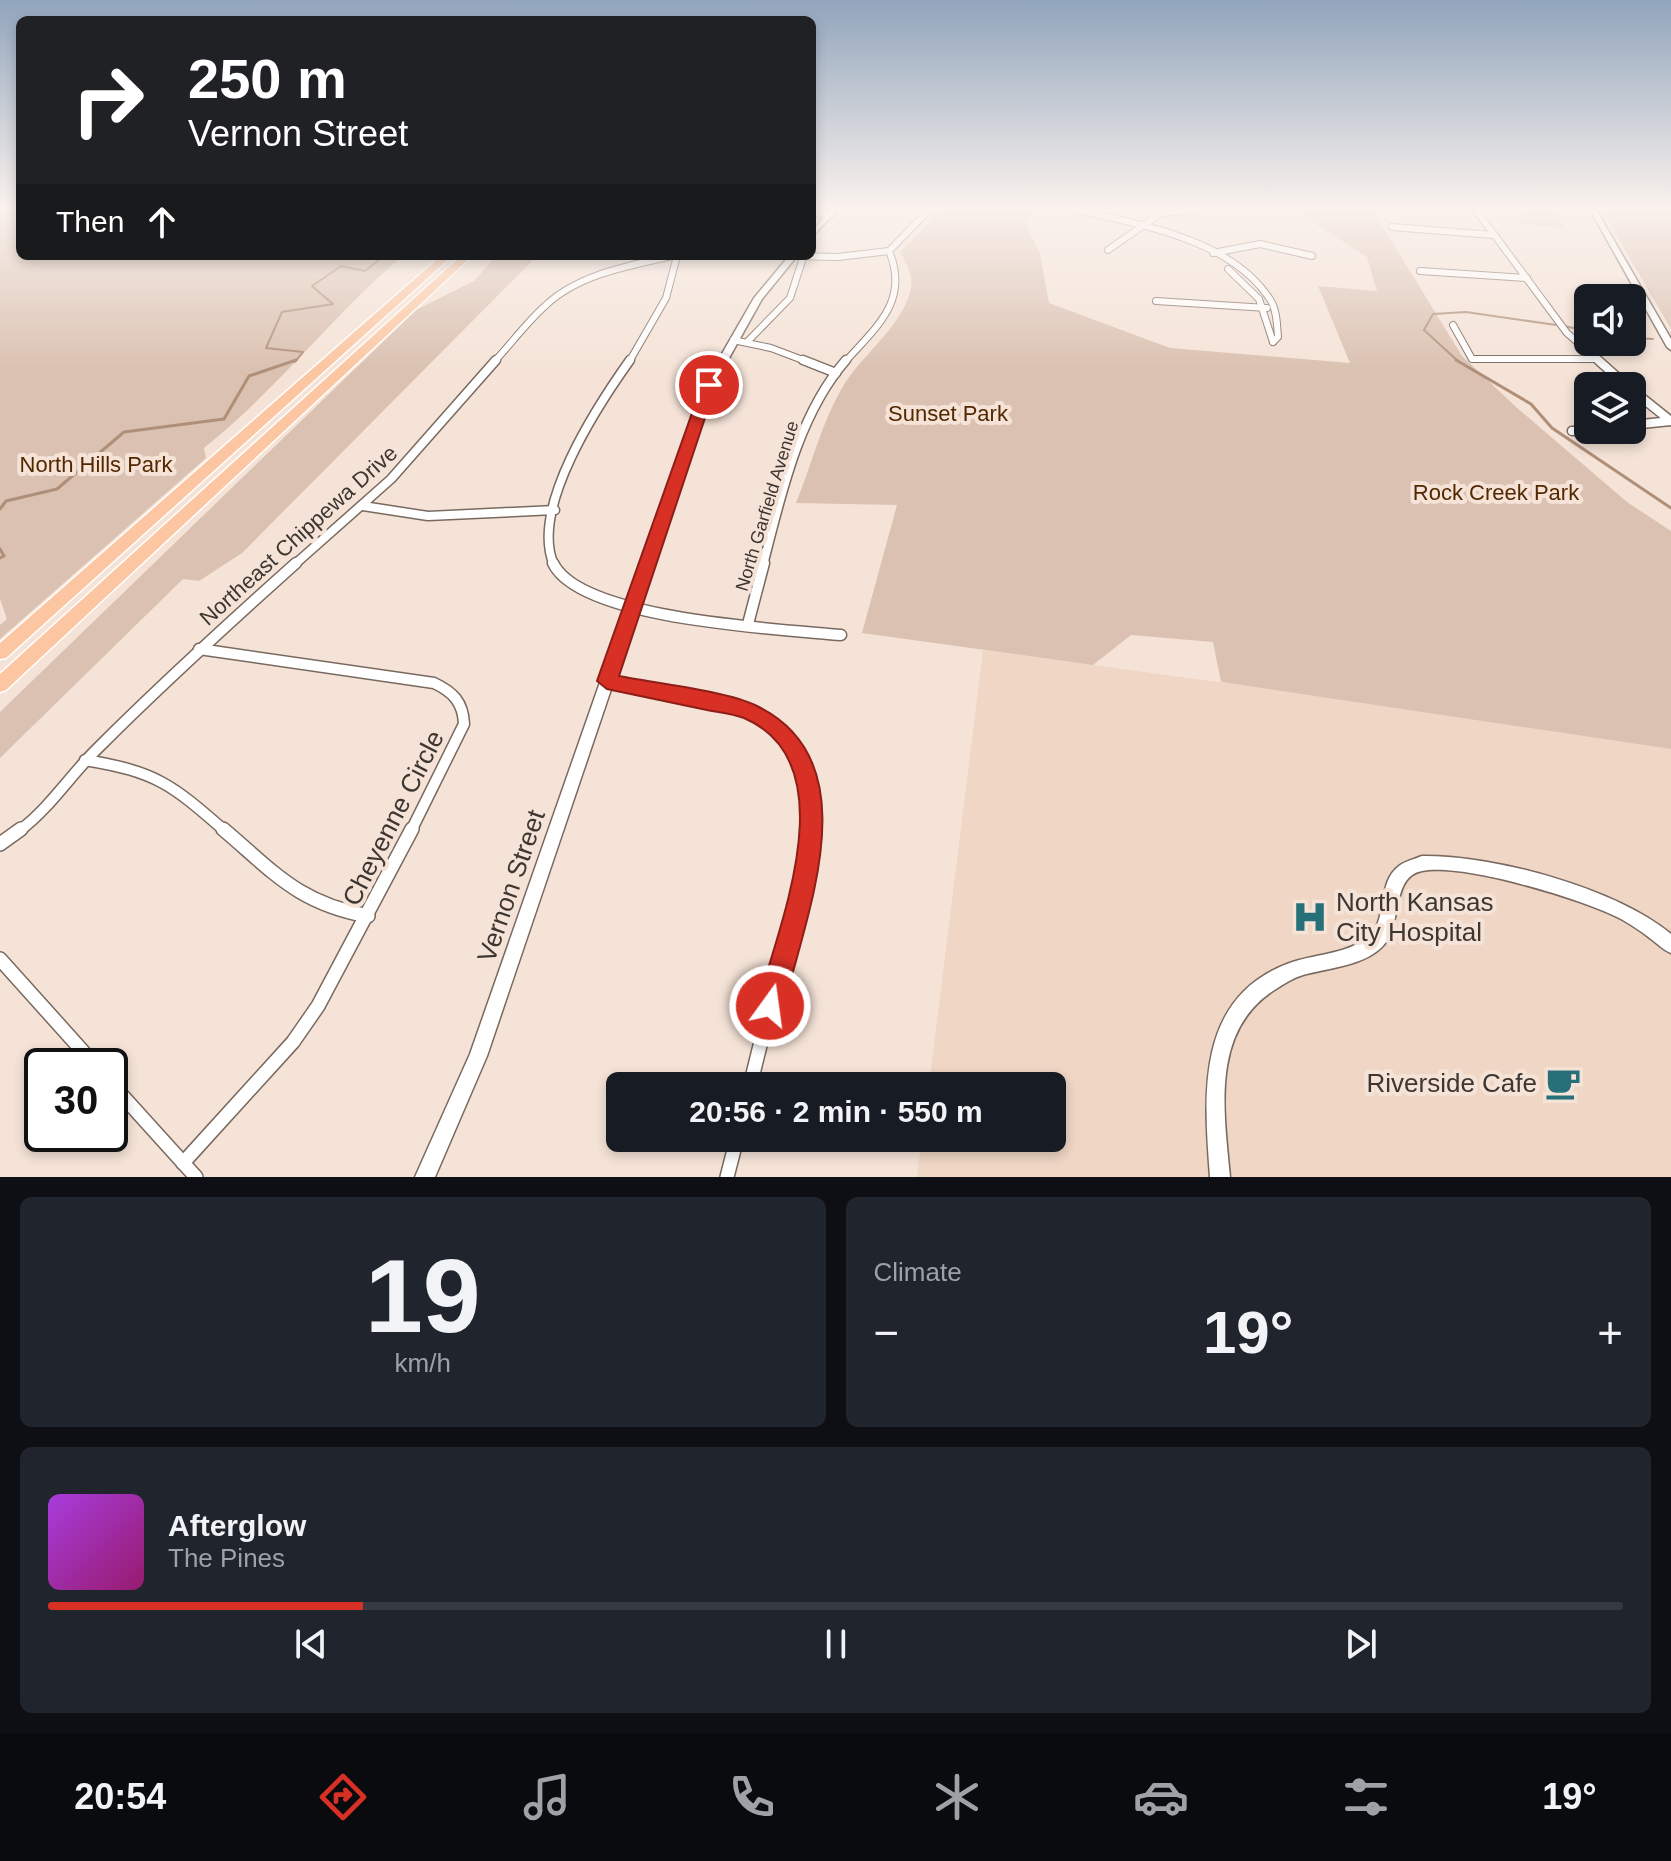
<!DOCTYPE html>
<html lang="en">
<head>
<meta charset="utf-8">
<style>
	:root { --surface:#171b24; --page:#20242c; --text:#f1f3f6; --muted:#9ea1a6; --line:#363941; --accent:#d93025 }
	body { margin:0; font-family:Helvetica,sans-serif; background:var(--page); color:var(--text); height:100vh; display:flex; flex-direction:column; font-size:30px; white-space:nowrap }
	* { box-sizing:border-box; margin:0 }
	p { font-size:26px; color:var(--muted) }
	.icon { flex:none; width:44px; height:44px; fill:none; stroke:currentColor; stroke-width:2; stroke-linecap:round; stroke-linejoin:round }
	.map { position:relative; height:1177px; overflow:hidden }
	.sheet { display:flex; flex-direction:column; gap:20px; padding:20px; background:#0d0f14; flex:1 }
	.sheet>* { flex:none }
	.banner { position:absolute; left:16px; top:16px; width:800px; height:244px; border-radius:12px; box-shadow:0 4px 12px #0003; background:#202124; color:#fff; overflow:hidden }
	.tools { position:absolute; left:1574px; top:284px; display:grid; gap:16px }
	.tools a { display:grid; place-items:center; width:72px; height:72px; border-radius:12px; background:var(--surface); box-shadow:0 4px 12px #0003; font-size:40px }
	.speed { position:absolute; left:24px; top:1048px; display:flex; gap:16px; font-size:40px; font-weight:700; text-align:center }
	.speed>* { display:grid; place-content:center; width:104px; height:104px; border-radius:50%; background:var(--surface); box-shadow:0 4px 12px #0003; line-height:1 }
	.speed .limit { border:4px solid #111; border-radius:12px; background:#fff; color:#111 }
	.pin { position:absolute; display:grid; place-items:center; width:68px; height:68px; color:#fff; margin:-34px; border:4px solid #fff; border-radius:50%; box-shadow:0 2px 8px #0007 }
	.me { position:absolute; width:88px; margin:-44px; rotate:14deg; stroke-linejoin:round; filter:drop-shadow(0 0 6px #0008) }
	.turn { display:flex; align-items:center; gap:28px; height:168px; padding:0 40px; font-size:36px }
	.turn .icon { width:104px; height:104px; stroke-width:2.5 }
	.turn b { display:block; font-size:56px; line-height:68px }
	.then { display:flex; align-items:center; height:76px; padding:0 40px; background:#0003; gap:16px; font-size:30px }
	.big { font-size:60px; font-weight:700; line-height:1.1 }
	.sheet .card { flex:1; display:flex; flex-direction:column; justify-content:center; gap:12px; min-width:0; padding:0 28px; border-radius:12px; background:var(--page) }
	.sheet .dial { align-items:center; gap:0 }
	.dial b { font-size:104px; line-height:1 }
	.song { display:flex; align-items:center; gap:24px }
	.cover { width:96px; height:96px; border-radius:12px; background:linear-gradient(135deg,hsl(280 70% 55%),hsl(320 70% 35%)) }
	.played { height:8px; border-radius:4px; background:linear-gradient(90deg,var(--accent) 20%,var(--line) 20%) }
	.keys { display:flex; justify-content:space-around; direction:ltr }
	.heat { display:flex; justify-content:space-between; align-items:center; font-size:44px; direction:ltr }
	.sheet .tiles { flex:1; display:grid; gap:20px; grid-template-columns:1fr 1fr }
	.card:last-child { grid-column:span 2 }
	.trip { position:absolute; left:606px; top:1072px; width:460px; height:80px; border-radius:12px; background:var(--surface); box-shadow:0 4px 12px #0003; font-weight:700; line-height:80px; text-align:center }
	.tab-bar { display:flex; height:128px; justify-content:space-around; align-items:center; background:#090b0e; color:var(--muted) }
	.tab-bar .icon { width:56px; height:56px }
	.tab-bar .selected { color:var(--accent) }
	.tab-bar b { font-size:36px; color:var(--text) }
	.map>svg:first-child { display:block }
	.built { fill:#efd6c5 }
	.green { fill:#dac1b1 }
	.lines { fill:none; stroke-linecap:round; stroke-linejoin:round }
	.stream-far1 { stroke:#b08f79; stroke-width:2 }
	.stream { stroke:#b08f79; stroke-width:3 }
	.street-far3-casing { stroke:#79695f; stroke-width:8 }
	.street-far2-casing { stroke:#79695f; stroke-width:11 }
	.street-far1-casing { stroke:#79695f; stroke-width:13 }
	.street-casing { stroke:#79695f; stroke-width:16 }
	.secondary-casing { stroke:#79695f; stroke-width:3 }
	.highway-casing { stroke:#fff; stroke-width:3 }
	.street-far3 { stroke:#fff; stroke-width:6 }
	.street-far2 { stroke:#fff; stroke-width:8 }
	.street-far1 { stroke:#fff; stroke-width:10 }
	.street { stroke:#fff; stroke-width:13 }
	.secondary { fill:#fff; fill-rule:evenodd }
	.highway { fill:#fbc6a1; fill-rule:evenodd }
	.route { fill:#d93025; stroke:#8d1f18; stroke-width:2 }
	.labels { text-anchor:middle; stroke-width:8; stroke-linejoin:round; paint-order:stroke }
	.far-street-label { font-size:18px; fill:#3d3631; stroke:#f5e3d7 }
	.park-label { font-size:22px; fill:#532800; stroke:#f5e3d7 }
	.street-label { font-size:22px; fill:#3d3631; stroke:#f5e3d7 }
	.near-street-label { font-size:26px; fill:#3d3631; stroke:#f5e3d7 }
	.near-poi-label { font-size:26px; fill:#3d3631; stroke:#f5e3d7; text-anchor:start }
</style>
</head>
<body>
<div class="map">
<svg width="1671" height="1177" viewBox="0 0 1671 1177">
	<rect width="100%" height="100%" fill="#f5e3d7"/>
	<polygon class="built" points="983,650 1379,704 1671,749 1671,1177 917,1177 922,1138 1052,1138 1052,1086 929,1086"/>
	<g class="green">
		<path d="M0,206h20v50h382c-70,60 -125,134 -198,192l2,10 -206,181v-14l7,-6 -7,-20z"/>
		<path d="M946,206l100,1 -21,15 15,32 9,49 121,45 180,15 -32,-77 59,5 -10,-34 -72,-46 -3,-5h78l92,150 54,51 111,95 44,29v218l-450,-67 -8,-40 -82,-7 -38,30 -231,-32 35,-128 -101,-2c16,-39 25,-79 46,-115 19,-33 58,-59 68,-96 5,-14 -3,-28 -10,-40z"/>
		<polygon points="1530,206 1585,206 1588,210 1560,208 1557,214 1564,228 1522,224 1520,218"/>
		<polygon points="1612,206 1671,206 1671,329 1611,226 1606,213"/>
		<polygon points="496,256 537,256 242,553 199,581 183,579 0,758 0,712 416,310 474,281"/>
	</g>
	<g class="lines">
		<g class="stream-far1">
			<polyline points="1564,326 1588,331"/>
			<polyline points="1632,338 1653,339"/>
			<polyline points="295,362 303,352 266,348 282,312 333,304 312,286 341,266 365,271 384,256"/>
			<polyline points="1459,362 1424,330 1433,314 1466,312 1556,325"/>
		</g>
		<g class="stream">
			<polyline points="1456,360 1531,404 1552,428 1671,508"/>
			<polyline points="0,509 6,501 57,489 124,432 224,419 249,376 296,360"/>
			<polyline points="0,549 4,556 0,558"/>
		</g>
		<g class="street-far3-casing">
			<g id="street-far3">
				<path d="M1060,206c68,17 170,29 211,95 6,10 6,24 7,36l-5,5"/>
				<polyline points="1473,206 1567,333 1600,362"/>
				<polyline points="812,212 830,215"/>
				<polyline points="1392,227 1493,235"/>
				<polyline points="1108,250 1161,213 1226,206"/>
				<polyline points="1213,253 1260,244 1312,256"/>
				<polyline points="794,256 838,257 889,251"/>
				<polyline points="1228,269 1259,299 1273,342"/>
				<polyline points="1420,271 1527,278"/>
				<polyline points="1156,301 1267,308"/>
				<polyline points="1453,325 1472,359 1596,359"/>
				<polyline points="733,340 771,348 808,362"/>
				<polyline points="748,341 790,298 803,258"/>
				<path d="M494,362c17,-18 32,-39 51,-56 33,-32 84,-40 127,-50"/>
				<polyline points="629,362 666,298 677,256"/>
				<path d="M845,362c31,-35 65,-61 44,-111l44,-45"/>
			</g>
		</g>
		<g class="street-far2-casing">
			<g id="street-far2">
				<polyline points="803,360 836,373"/>
				<polyline points="1598,360 1627,386"/>
				<polyline points="1632,390 1671,421"/>
				<polyline points="1632,425 1671,421"/>
				<polyline points="1572,431 1588,430"/>
				<polyline points="363,506 428,516 555,510"/>
				<polyline points="294,565 391,479 496,360"/>
				<path d="M554,565c-25,-56 44,-160 76,-205"/>
				<path d="M763,565c18,-69 35,-150 83,-205"/>
			</g>
		</g>
		<g class="street-far1-casing">
			<g id="street-far1">
				<path d="M553,563c27,57 227,66 288,72"/>
				<polyline points="748,624 764,563"/>
				<path d="M199,649l235,34c19,9 29,19 30,41l-53,107"/>
				<path d="M607,681c94,17 218,19 203,150"/>
				<path d="M85,760c72,12 86,24 140,71"/>
				<path d="M19,831c31,-23 52,-57 80,-84 64,-64 130,-124 197,-184"/>
			</g>
		</g>
		<g class="street-casing">
			<g id="street">
				<path d="M223,829c52,44 75,74 145,87"/>
				<polyline points="0,844 21,829"/>
				<polyline points="0,959 96,1066"/>
				<polyline points="110,1082 196,1177"/>
				<polyline points="750,1086 801,880 810,829"/>
				<polyline points="183,1163 293,1042 318,1006 412,829"/>
				<polyline points="727,1177 737,1138"/>
			</g>
		</g>
		<g class="secondary-casing">
			<g id="secondary">
				<polygon points="834,206 841,206 812,237 812,231"/>
				<polygon points="1588,206 1594,206 1671,339 1671,350 1667,347"/>
				<polygon points="789,256 797,256 762,299 714,385 487,1056 435,1177 415,1177 470,1054 704,385 754,298"/>
				<path d="M1422,856c72,-1 193,32 249,78v19c-8,-3 -13,-9 -20,-14 -9,-7 -19,-14 -30,-20 -39,-20 -157,-56 -199,-48 -32,6 -19,56 -40,76 -19,19 -54,21 -79,28 -10,3 -18,8 -27,14 -66,41 -52,122 -46,188h-20c-6,-80 -15,-178 77,-213 25,-10 59,-9 81,-27 21,-17 8,-54 31,-71 6,-5 16,-7 23,-10z"/>
			</g>
		</g>
		<g class="highway-casing">
			<g id="highway">
				<polygon points="441,256 452,256 6,658 0,659 0,643"/>
				<polygon points="461,256 472,256 6,690 0,692 0,674"/>
			</g>
		</g>
		<use href="#street-far3" class="street-far3"/>
		<use href="#street-far2" class="street-far2"/>
		<use href="#street-far1" class="street-far1"/>
		<use href="#street" class="street"/>
		<use href="#secondary" class="secondary"/>
		<use href="#highway" class="highway"/>
	</g>
	<linearGradient id="sky" x2="0" y2="1"><stop stop-color="#91a5bc"/><stop offset="0.56" stop-color="#faf2ed"/><stop offset="1" stop-color="#faf2ed" stop-opacity="0"/></linearGradient>
	<rect width="1671" height="371" fill="url(#sky)"/>
	<path class="route" d="M709,381l7,4 -97,291c35,7 108,15 138,30 114,55 49,207 27,300l-4,9 -10,4 -9,-4 -4,-9c21,-79 92,-243 -13,-288 -13,-5 -29,-6 -42,-9 -32,-7 -63,-13 -95,-20l-10,-8 105,-296z"/>
	<defs>
		<g id="hospital-bare" transform="scale(2.76)"><path d="M-5-5h3v3.5h4V-5h3V5h-3V1.5h-4V5h-3Z" fill="#277079" stroke="#f5e3d7" stroke-width="2.5" paint-order="stroke"/></g>
		<g id="cafe-bare" transform="scale(2.76)"><path d="M-5.5-4.5H6V0H3Q3 3.5 0 3.5H-2.5Q-5.5 3.5-5.5 0ZM3-3.2v2h1.7v-2ZM-6 4.5H4V6H-6Z" fill="#277079" stroke="#f5e3d7" stroke-width="2.5" paint-order="stroke"/></g>
	</defs>
	<g fill-rule="evenodd">
		<use href="#hospital-bare" x="1310" y="917"/>
		<use href="#cafe-bare" x="1563" y="1083"/>
	</g>
	<g class="labels">
		<g class="far-street-label">
			<text transform="translate(767 506) rotate(-73)" y="6">North Garfield Avenue</text>
		</g>
		<g class="park-label">
			<text x="948" y="421">Sunset Park</text>
			<text x="96" y="472">North Hills Park</text>
			<text x="1496" y="500">Rock Creek Park</text>
		</g>
		<g class="street-label">
			<text transform="translate(298 535) rotate(-42)" y="8">Northeast Chippewa Drive</text>
		</g>
		<g class="near-street-label">
			<text transform="translate(393 818) rotate(-63)" y="9">Cheyenne Circle</text>
			<text transform="translate(511 886) rotate(-71)" y="9">Vernon Street</text>
		</g>
		<g class="near-poi-label">
			<text x="1336" y="911">North Kansas<tspan x="1336" dy="30">City Hospital</tspan></text>
			<text x="1537" y="1092" text-anchor="end">Riverside Cafe</text>
		</g>
	</g>
</svg>
<div class="tools">
<a><svg class="icon" aria-label="sound" viewBox="0 0 24 24"><path d="M4 9h4l5-4v14l-5-4H4zM17 9q2 3 0 6"/></svg></a>
<a><svg class="icon" aria-label="layers" viewBox="0 0 24 24"><path d="M12 4l9 5-9 5-9-5zM3 14l9 5 9-5"/></svg></a>
</div>
<div class="speed"><div class="limit">30</div></div>
<div class="pin" style="left:709px;top:385px;background:#d93025"><svg class="icon" aria-label="arrive" viewBox="0 0 24 24"><path d="M6 21V4h12l-3 4 3 4H6"/></svg></div>
<svg class="me" style="left:770px;top:1006px" viewBox="-20 -20 40 40"><circle r="17" fill="#d93025" stroke="#fff" stroke-width="3"/><path d="M0-11L8 9 0 5-8 9z" fill="#fff"/></svg>
<div class="trip">20:56 · 2 min · 550 m</div>
<div class="banner">
<div class="turn"><svg class="icon" aria-label="right" viewBox="0 0 24 24"><path d="M7 20v-9h11M14 6l5 5-5 5"/></svg><div><b>250 m</b>Vernon Street</div></div>
<div class="then">Then<svg class="icon" aria-label="ahead" viewBox="0 0 24 24"><path d="M12 20V5M6 11l6-6 6 6"/></svg></div>
</div>
</div>
<section class="sheet">
<div class="tiles">
<div class="card dial"><b>19</b><p>km/h</p></div>
<div class="card"><p>Climate</p>
<div class="heat"><a>−</a><b class="big">19°</b><a>+</a></div>
</div>
<div class="card">
<div class="song"><i class="cover"></i><div><b>Afterglow</b><p>The Pines</p></div></div>
<div class="played"></div>
<div class="keys"><svg class="icon" aria-label="previous" viewBox="0 0 24 24"><path d="M18 5L8 12l10 7zM5 5v14"/></svg><svg class="icon" aria-label="pause" viewBox="0 0 24 24"><path d="M8 5v14M16 5v14"/></svg><svg class="icon" aria-label="next" viewBox="0 0 24 24"><path d="M6 5l10 7-10 7zM19 5v14"/></svg></div>
</div>
</div>
</section>
<nav class="tab-bar">
<b>20:54</b>
<svg class="icon selected" aria-label="directions" viewBox="0 0 24 24"><path d="M12 3l9 9-9 9-9-9zM9 14v-3h6M13 9l2 2-2 2"/></svg>
<svg class="icon" aria-label="music" viewBox="0 0 24 24"><path d="M9 18V5l10-2v13"/><circle cx="6" cy="18" r="3"/><circle cx="16" cy="16" r="3"/></svg>
<svg class="icon" aria-label="phone" viewBox="0 0 24 24"><path d="M5 4h4l2 5-3 2q2 4 5 5l2-3 5 2v4C11 20 4 13 5 4z"/></svg>
<svg class="icon" aria-label="climate" viewBox="0 0 24 24"><path d="M12 3v18M4 7l16 10M4 17L20 7"/></svg>
<svg class="icon" aria-label="car" viewBox="0 0 24 24"><path d="M5 17H2v-5l4-1 3-4h7l3 4 3 1v5h-3M9 17h6M6 11h13"/><circle cx="7" cy="17" r="2"/><circle cx="17" cy="17" r="2"/></svg>
<svg class="icon" aria-label="filters" viewBox="0 0 24 24"><path d="M4 7h16M4 17h16"/><circle cx="9" cy="7" r="2"/><circle cx="15" cy="17" r="2"/></svg>
<b>19°</b>
</nav>
</body>
</html>
